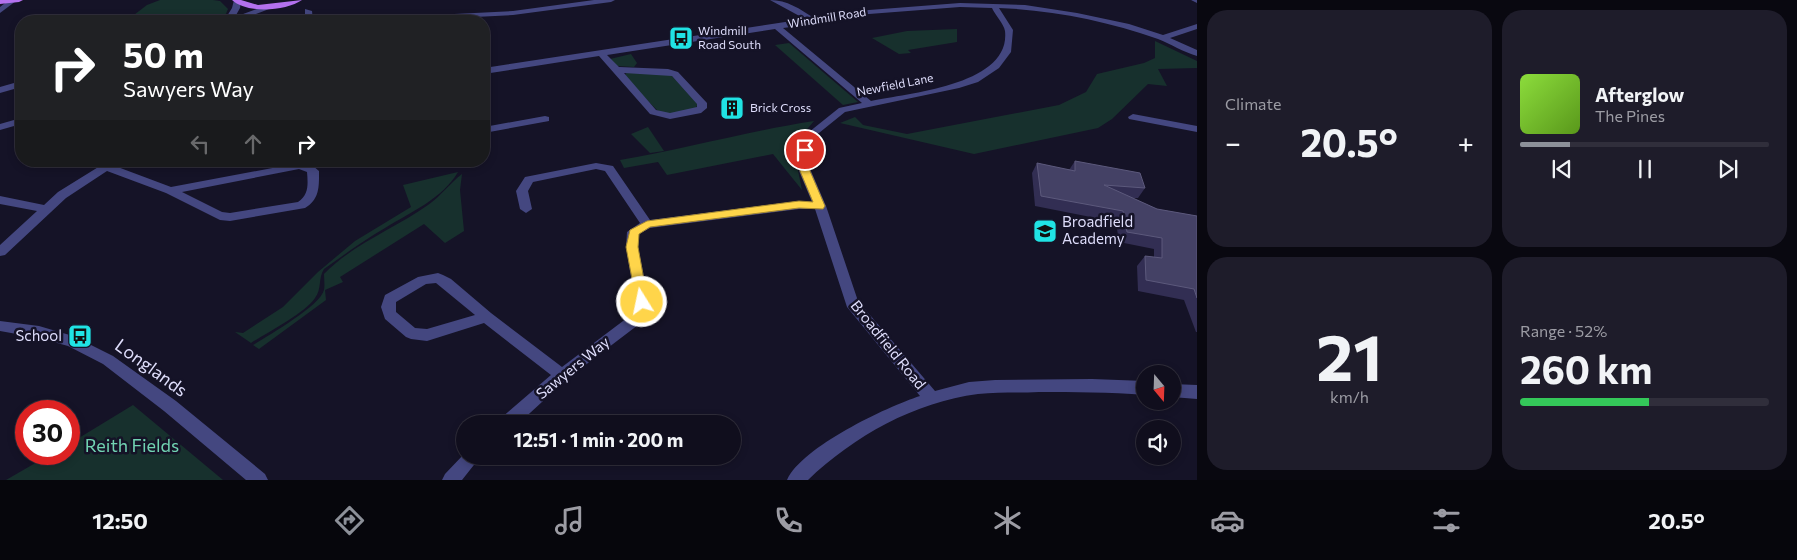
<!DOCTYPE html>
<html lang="en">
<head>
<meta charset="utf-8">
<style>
	:root { --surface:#100e1d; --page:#1e1c2a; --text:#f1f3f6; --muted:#9c9ca4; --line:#302e3b; --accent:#8c9099 }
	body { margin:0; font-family:Commissioner,sans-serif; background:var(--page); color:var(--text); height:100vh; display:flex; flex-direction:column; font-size:19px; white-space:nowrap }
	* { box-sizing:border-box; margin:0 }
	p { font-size:16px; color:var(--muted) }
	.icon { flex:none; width:28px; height:28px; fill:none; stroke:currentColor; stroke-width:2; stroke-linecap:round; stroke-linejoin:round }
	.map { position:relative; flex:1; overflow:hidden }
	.panel { display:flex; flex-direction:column; gap:10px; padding:10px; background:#090810; width:600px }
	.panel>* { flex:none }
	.guide { position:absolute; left:15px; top:15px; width:475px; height:152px; border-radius:20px; box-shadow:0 2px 8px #0003,0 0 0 1px var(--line); background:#202124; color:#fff; overflow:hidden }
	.needle { width:32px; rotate:161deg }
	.fabs { position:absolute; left:1136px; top:365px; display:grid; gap:10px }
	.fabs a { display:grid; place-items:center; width:45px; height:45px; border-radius:50%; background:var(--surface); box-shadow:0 2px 8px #0003,0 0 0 1px var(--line); font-size:25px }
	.speed { position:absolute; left:15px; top:400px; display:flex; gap:10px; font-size:25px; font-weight:700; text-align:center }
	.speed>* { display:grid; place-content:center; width:65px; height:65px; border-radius:50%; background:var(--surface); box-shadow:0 2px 8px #0003,0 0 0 1px var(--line); line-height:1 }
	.speed .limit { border:8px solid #d22; background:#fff; color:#111 }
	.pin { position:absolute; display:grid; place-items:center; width:42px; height:42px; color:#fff; margin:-21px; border:2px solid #fff; border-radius:50%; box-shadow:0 1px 5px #0007 }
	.me { position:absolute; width:55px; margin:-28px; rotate:350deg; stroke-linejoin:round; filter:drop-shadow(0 0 4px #0008) }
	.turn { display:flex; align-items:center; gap:18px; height:105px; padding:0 25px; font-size:22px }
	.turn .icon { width:65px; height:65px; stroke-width:2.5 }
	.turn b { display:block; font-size:35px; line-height:42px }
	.lanes { display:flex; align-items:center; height:48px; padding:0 25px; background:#0003; justify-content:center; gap:25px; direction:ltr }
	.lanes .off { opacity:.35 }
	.big { font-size:38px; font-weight:700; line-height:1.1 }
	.panel .widget { flex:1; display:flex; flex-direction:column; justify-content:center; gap:8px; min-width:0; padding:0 18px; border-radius:20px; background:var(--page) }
	.panel .dial { align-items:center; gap:0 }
	.dial b { font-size:65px; line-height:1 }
	.song { display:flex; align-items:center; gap:15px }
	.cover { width:60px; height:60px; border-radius:8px; background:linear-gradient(135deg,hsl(90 70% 55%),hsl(90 70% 35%)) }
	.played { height:5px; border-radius:2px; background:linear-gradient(90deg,var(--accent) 20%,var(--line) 20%) }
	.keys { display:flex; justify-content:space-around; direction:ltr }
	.heat { display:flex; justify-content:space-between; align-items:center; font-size:28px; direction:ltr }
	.charge { height:8px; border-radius:4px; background:linear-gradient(90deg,#34c759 52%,var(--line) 0) }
	.panel .tiles { flex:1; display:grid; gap:10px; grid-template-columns:repeat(2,1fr) }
	.trip { position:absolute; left:456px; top:415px; width:285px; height:50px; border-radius:25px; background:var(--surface); box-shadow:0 2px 8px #0003,0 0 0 1px var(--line); font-weight:700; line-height:50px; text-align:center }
	.tabs { display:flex; height:80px; justify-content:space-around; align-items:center; background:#06060c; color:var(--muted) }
	.tabs .icon { width:35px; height:35px }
	.tabs .selected { color:var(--accent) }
	.tabs b { font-size:22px; color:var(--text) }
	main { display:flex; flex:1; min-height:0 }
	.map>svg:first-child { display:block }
	.green { fill:#17302d }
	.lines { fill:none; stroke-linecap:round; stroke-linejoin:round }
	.minor { fill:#444780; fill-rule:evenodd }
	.major { fill:#b471ee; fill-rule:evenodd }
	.wall { fill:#322e53 }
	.building { fill:#444165; stroke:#5c597c }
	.route { fill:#ffd54a; stroke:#a68a30 }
	.labels { text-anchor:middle; stroke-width:5; stroke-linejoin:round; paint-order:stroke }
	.far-street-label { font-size:12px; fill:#deddfb; stroke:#151327 }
	.far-poi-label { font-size:12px; fill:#deddfb; stroke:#151327; text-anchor:start }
	.poi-label { font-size:15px; fill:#deddfb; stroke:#151327; text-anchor:start }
	.street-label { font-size:15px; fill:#deddfb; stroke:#151327 }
	.near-street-label { font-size:18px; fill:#deddfb; stroke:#151327 }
	.near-park-label { font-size:18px; fill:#71d3b2; stroke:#151327 }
</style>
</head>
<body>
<main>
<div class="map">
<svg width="1197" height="480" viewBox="0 0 1197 480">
	<rect width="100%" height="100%" fill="#151327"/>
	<g class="green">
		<polygon points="160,0 213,0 220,1 228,9 225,16 219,21 126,21 147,5"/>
		<polygon points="957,29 957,42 908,50 911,53 899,54 872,38 907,31"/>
		<polygon points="1155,41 1197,61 1197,68 1158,69 1167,86 1148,84 1112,119 1098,128 974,154 840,123 855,117 863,125 907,134 1059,105 1086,92 1097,74 1144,63 1155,58"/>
		<polygon points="789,43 858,102 843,105 775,45"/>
		<polygon points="631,54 637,63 634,67 617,66 610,59"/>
		<polygon points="627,72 671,75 698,103 696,108 671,114 664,114 657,110 624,77"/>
		<path d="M814,121l-21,25 9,44 -29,-36 -106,21 -9,-13 -34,6 -4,-8c65,-11 129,-29 194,-39z"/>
		<polygon points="648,127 664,151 650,153 631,134"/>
		<path d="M458,172c-16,27 -47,40 -73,56 -21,12 -41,27 -61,41 -6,9 -2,20 -9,29 -10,15 -47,34 -64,45l-16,-11 8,1 40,-26 35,-35 37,-31 56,-34 -8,-22z"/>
		<path d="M462,174l-2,16 4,41 -19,12 -21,-19 -84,53 3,5 -18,8 1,10 -67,49 -6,-4c16,-10 67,-39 71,-55 1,-5 0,-11 0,-16 29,-30 70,-45 104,-69 13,-9 22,-22 34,-31z"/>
		<polygon points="133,405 223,480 6,480 51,454 69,454 69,444"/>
	</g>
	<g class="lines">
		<g class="minor">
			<polygon points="9,0 16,1 0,13 0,7"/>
			<polygon points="234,0 241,1 240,8 235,17 270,4 277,6 237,21 224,21 232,8"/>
			<polygon points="594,0 615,0 611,2 513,15 395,21 349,21 353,19 513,11"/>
			<path d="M770,0c17,0 30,9 44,18l55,-8 91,-7 65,2 52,8 52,11 34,11 34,-11v5l-27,9 27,12v6c-14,-4 -26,-12 -39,-17 -51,-18 -105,-29 -159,-31l14,22 -2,22 -12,16 -21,14 -19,6 -114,24 -31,25 -4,13 1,21 15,35 32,95 77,90 34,-9 26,-2 97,-1 53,2v14c-35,-3 -71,-3 -106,-3 -20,1 -41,0 -61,2 -63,8 -124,42 -170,86h-21c15,-33 99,-73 133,-84l-73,-89 -32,-98h-16l-149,19 -11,6 -1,13 11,54 -11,24 -71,54 -49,45h-20l2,-5 51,-44 -67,-52 -57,18 -16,-2 -5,-2 -21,-18 -4,-12 4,-12 33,-18 20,-4 5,2 8,4 40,34 71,54 65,-49 8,-17 -9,-54 1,-15 13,-9 -35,-52 -9,-2 -63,13 -5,9 4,18 -6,4 -6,-4 -4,-18 9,-14 71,-14 17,3 37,54 149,-19 13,1 -13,-31 1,-21 4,-14 35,-28 23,-5 -87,-74 -168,26 12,12 49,2 10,3 29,31v5l-6,5 -31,6 -20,-5 -51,-58 -115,18v-6l321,-49zM960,7l32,1c3,7 12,16 13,23 6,54 -96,62 -134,70l-88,-73 31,-4 55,-10zM624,73l48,3 25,28v3l-27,6 -14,-3zM436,283l39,32 -48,14 -12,-1 -19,-16v-10l30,-18z"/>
			<polygon points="1191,0 1197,0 1197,3"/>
			<polygon points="305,9 312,11 313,21 305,21"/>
			<polygon points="21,81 21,87 0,93 0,87"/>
			<polygon points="1133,114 1197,126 1197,132 1129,119 1128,117"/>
			<polygon points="545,116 549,117 549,121 484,133 484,127"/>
			<polygon points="21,118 21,124 0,130 0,124"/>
			<path d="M108,161h11l-4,5 56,21 128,-24 14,3 6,5c0,15 1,28 -14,37l-75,13 -10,-1 -54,-27 -59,-22 -41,27 -61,57 -5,1v-11l37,-34 -37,-7v-8l44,9 14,-13zM299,169l8,3c1,12 2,23 -9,30l-68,11 -8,-1 -40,-20z"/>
			<polygon points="0,321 39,326 73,336 113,356 176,401 265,474 268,480 246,480 164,411 103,364 68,346 39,338 0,331"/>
			<polygon points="1172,384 1197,385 1197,399 1172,397"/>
			<polygon points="465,453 465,456 481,456 462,480 442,480 445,474"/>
		</g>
		<g class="major">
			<polygon points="0,0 23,0 19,2 0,4"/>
			<path d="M232,0h9l17,5 44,-5c-16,11 -55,14 -70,0z"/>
		</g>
	</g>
	<polygon class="wall" points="1075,161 1145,188 1138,198 1132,198 1157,209 1197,216 1197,332 1196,332 1184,300 1138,291 1137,266 1145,256 1154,257 1154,249 1119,242 1116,222 1035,206 1032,173 1037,163 1069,170"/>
	<polygon class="building" points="1075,161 1140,173 1145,188 1104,185 1157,209 1197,216 1197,298 1194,289 1146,280 1145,256 1162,258 1162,238 1127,232 1123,211 1041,196 1037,163 1075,171"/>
	<polygon class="route" points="805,147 809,150 810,171 825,206 823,209 799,208 650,227 639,234 638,247 648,302 646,305 637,305 626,247 630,230 647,221 799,201 813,202 800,171 800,150"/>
	<defs>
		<g id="bus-square" transform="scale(1.25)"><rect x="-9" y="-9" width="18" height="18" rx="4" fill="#20e3e4" stroke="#151327"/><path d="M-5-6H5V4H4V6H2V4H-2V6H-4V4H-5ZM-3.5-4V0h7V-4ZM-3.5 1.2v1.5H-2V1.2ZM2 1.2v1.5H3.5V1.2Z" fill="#111"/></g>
		<g id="building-square" transform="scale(1.25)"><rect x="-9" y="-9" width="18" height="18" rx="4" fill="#20e3e4" stroke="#151327"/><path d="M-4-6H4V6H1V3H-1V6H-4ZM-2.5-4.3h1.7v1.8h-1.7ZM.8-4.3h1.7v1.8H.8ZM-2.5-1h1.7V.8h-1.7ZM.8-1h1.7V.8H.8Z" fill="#111"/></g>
		<g id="school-square" transform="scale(1.25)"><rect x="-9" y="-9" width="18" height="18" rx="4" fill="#20e3e4" stroke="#151327"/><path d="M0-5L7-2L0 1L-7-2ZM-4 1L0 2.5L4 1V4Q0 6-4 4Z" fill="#111"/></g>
	</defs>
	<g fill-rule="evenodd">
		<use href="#bus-square" x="681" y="38"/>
		<use href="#building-square" x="732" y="108"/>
		<use href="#school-square" x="1045" y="231"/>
		<use href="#bus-square" x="80" y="336"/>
	</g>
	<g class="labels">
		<g class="far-street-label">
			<text transform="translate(827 18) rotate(-9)" y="4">Windmill Road</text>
			<text transform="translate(895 85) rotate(-11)" y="4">Newfield Lane</text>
		</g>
		<g class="far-poi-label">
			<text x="698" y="35">Windmill<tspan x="698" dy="14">Road South</tspan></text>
			<text x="750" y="112">Brick Cross</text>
		</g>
		<g class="poi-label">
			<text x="1062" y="227">Broadfield<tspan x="1062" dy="17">Academy</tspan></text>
			<text x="62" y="341" text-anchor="end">School</text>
		</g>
		<g class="street-label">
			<text transform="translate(888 345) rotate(51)" y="5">Broadfield Road</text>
			<text transform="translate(573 368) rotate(-39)" y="5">Sawyers Way</text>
		</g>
		<g class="near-street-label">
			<text transform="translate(151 368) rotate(36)" y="6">Longlands</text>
		</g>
		<g class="near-park-label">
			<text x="132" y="452">Reith Fields</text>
		</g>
	</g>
</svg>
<div class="fabs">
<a><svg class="needle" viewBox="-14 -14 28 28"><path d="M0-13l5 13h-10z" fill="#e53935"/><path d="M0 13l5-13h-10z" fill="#9c9ca4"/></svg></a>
<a><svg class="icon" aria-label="sound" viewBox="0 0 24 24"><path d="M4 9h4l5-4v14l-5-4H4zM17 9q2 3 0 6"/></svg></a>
</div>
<div class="speed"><div class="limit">30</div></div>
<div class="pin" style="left:805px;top:150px;background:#d93025"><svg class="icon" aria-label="arrive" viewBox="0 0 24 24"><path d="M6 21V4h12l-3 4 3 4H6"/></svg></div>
<svg class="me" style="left:642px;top:302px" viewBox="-20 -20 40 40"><circle r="17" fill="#ffd54a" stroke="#fff" stroke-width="3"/><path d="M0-11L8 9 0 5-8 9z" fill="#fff"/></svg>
<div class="trip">12:51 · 1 min · 200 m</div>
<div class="guide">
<div class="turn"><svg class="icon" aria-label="right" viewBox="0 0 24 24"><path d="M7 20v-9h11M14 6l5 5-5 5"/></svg><div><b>50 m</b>Sawyers Way</div></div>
<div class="lanes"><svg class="icon off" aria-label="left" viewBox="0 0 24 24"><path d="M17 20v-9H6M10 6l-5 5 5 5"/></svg><svg class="icon off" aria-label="ahead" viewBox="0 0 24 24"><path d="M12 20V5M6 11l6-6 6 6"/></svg><svg class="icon" aria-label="right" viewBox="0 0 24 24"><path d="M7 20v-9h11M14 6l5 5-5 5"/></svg></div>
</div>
</div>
<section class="panel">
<div class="tiles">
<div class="widget"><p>Climate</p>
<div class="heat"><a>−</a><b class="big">20.5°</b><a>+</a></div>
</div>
<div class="widget">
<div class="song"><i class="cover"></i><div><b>Afterglow</b><p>The Pines</p></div></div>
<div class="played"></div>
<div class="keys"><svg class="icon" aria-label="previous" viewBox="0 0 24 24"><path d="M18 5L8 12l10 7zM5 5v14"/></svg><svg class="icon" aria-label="pause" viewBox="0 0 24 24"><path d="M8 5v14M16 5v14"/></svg><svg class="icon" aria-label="next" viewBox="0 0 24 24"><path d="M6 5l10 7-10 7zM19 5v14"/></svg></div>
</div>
<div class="widget dial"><b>21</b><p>km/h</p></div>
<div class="widget"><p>Range · 52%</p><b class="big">260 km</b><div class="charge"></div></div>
</div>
</section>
</main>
<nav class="tabs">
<b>12:50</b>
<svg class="icon selected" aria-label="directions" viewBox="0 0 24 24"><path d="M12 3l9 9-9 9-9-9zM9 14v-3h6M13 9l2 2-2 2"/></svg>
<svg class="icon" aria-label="music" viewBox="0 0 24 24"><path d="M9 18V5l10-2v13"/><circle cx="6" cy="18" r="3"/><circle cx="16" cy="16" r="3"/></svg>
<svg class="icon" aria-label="phone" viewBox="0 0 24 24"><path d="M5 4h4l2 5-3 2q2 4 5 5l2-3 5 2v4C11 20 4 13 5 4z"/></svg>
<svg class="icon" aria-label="climate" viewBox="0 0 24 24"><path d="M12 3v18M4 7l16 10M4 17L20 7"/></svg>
<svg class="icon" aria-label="car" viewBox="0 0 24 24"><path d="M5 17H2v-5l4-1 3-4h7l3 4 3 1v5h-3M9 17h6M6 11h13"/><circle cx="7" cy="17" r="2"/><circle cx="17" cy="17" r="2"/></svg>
<svg class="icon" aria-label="filters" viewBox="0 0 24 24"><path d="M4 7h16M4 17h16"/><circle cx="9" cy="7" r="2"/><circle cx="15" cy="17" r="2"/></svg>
<b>20.5°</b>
</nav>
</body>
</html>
